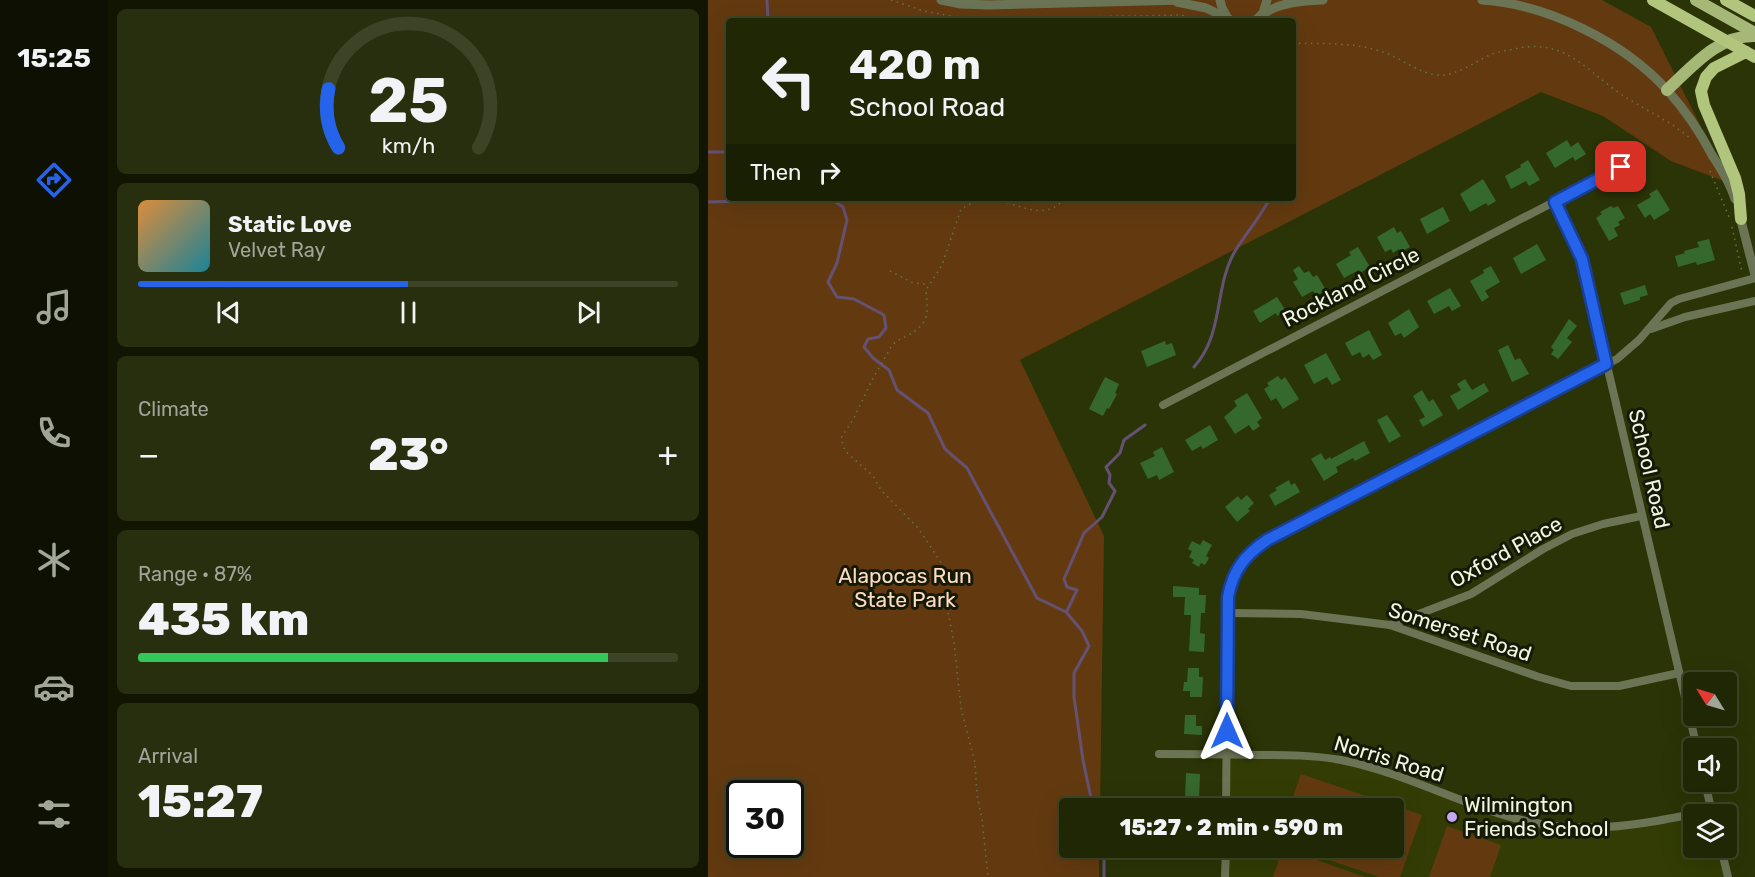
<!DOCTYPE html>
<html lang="en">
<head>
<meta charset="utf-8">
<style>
	:root { --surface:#202704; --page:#282f0e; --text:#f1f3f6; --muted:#a2a59a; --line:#3d4426; --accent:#2563eb }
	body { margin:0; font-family:Rubik,sans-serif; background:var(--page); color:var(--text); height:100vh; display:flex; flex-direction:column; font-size:22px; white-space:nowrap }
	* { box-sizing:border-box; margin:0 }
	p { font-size:20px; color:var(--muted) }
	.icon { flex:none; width:33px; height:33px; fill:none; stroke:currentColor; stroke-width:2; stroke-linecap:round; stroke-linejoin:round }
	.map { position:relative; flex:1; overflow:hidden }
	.details { display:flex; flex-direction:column; gap:9px; padding:9px; background:#121502; width:600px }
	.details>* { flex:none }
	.guide { position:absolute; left:18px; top:18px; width:570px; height:183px; border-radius:6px; box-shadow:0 6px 24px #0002,0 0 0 2px var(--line); background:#202704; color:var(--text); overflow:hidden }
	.needle { width:39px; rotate:307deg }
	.fabs { position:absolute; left:975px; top:672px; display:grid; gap:12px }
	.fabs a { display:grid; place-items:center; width:54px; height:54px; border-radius:6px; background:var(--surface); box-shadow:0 6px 24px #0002,0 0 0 2px var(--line); font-size:30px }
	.speed { position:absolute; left:18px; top:780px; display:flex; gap:12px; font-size:30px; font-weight:700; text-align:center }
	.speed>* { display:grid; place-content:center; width:78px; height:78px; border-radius:50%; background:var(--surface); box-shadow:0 6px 24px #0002,0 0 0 2px var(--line); line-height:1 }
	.speed .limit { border:3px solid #111; border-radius:9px; background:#fff; color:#111 }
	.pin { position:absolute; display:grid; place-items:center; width:51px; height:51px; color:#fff; margin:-26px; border-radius:12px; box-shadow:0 3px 9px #0006 }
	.me { position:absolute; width:66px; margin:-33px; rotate:0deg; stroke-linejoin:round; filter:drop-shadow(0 0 4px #0008) }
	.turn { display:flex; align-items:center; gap:21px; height:126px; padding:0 24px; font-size:27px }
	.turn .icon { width:78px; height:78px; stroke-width:2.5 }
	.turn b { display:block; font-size:42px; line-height:51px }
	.then { display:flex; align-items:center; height:57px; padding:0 24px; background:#0003; gap:12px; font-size:22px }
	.big { font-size:45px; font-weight:800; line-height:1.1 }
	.details .tile { flex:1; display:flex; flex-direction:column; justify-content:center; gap:9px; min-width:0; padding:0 21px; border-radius:9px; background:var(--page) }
	.details .dial { align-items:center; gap:0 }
	.dial svg { height:156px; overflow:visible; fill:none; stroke:var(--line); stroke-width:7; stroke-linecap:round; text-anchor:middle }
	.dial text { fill:var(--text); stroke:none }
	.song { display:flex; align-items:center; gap:18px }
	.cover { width:72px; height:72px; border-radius:9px; background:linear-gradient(135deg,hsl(30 70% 55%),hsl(190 70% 35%)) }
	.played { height:6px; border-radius:3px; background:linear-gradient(90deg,var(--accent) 50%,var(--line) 50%) }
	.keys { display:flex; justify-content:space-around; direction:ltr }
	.heat { display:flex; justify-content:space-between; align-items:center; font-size:33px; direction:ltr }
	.charge { height:9px; border-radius:4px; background:linear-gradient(90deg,#34c759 87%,var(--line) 0) }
	.trip { position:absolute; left:351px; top:798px; width:345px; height:60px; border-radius:6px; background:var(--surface); box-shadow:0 6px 24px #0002,0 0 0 2px var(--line); font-weight:800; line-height:60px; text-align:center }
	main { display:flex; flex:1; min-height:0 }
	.tab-bar { display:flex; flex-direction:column; width:108px; justify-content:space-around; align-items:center; background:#0d1002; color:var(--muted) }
	.tab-bar .icon { width:42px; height:42px }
	.tab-bar .current { color:var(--accent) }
	.tab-bar b { font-size:27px; color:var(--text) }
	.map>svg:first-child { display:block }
	.built { fill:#323c04 }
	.green { fill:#633a10; fill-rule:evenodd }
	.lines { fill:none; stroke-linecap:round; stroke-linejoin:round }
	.stream { stroke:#645174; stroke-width:3 }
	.building { fill:#35682c }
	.path { stroke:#69714a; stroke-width:1.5; stroke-dasharray:1.5 4.5; stroke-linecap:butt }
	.minor { stroke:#6b7455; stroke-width:8 }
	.tertiary { stroke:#6b7455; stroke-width:9 }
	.primary { stroke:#a6b877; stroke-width:12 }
	.trunk { stroke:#b2c57d; stroke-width:12 }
	.route-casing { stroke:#184099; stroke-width:15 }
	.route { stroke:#2563eb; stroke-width:10 }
	.poi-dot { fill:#c3a7f2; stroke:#151a08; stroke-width:2 }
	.labels { text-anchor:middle; stroke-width:6; stroke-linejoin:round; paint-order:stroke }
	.street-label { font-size:21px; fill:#f1f8e0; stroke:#151a08 }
	.park-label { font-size:21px; fill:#ffdcc0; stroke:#151a08 }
	.poi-label { font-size:21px; fill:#f1f8e0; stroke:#151a08; text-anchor:start }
</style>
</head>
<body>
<main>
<nav class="tab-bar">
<b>15:25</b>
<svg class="icon current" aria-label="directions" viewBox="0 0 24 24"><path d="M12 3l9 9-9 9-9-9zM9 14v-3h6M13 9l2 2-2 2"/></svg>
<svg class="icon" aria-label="music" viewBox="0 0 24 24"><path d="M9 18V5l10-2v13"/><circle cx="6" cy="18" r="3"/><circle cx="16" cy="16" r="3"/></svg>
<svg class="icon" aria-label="phone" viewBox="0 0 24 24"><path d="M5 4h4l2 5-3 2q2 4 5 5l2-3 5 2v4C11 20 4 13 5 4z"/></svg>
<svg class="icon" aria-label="climate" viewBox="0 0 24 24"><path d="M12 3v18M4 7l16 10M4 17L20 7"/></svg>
<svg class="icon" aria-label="car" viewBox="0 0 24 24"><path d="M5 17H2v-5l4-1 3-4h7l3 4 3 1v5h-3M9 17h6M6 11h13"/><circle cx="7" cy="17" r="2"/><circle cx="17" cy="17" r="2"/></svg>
<svg class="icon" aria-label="filters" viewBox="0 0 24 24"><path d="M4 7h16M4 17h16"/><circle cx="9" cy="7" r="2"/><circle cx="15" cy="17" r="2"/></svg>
</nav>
<section class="details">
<div class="tile dial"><svg viewBox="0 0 100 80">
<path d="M14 69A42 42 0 1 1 86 69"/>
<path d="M14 69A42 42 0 0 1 9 39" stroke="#2563eb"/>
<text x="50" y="56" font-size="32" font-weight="700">25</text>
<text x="50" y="72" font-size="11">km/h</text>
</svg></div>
<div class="tile">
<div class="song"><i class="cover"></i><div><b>Static Love</b><p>Velvet Ray</p></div></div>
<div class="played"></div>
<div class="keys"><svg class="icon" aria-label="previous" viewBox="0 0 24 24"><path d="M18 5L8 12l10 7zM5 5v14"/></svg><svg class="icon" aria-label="pause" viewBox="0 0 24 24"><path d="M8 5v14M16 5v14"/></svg><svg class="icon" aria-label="next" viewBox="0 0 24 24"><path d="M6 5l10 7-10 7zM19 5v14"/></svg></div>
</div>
<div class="tile"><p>Climate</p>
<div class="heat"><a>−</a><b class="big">23°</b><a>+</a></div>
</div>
<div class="tile"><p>Range · 87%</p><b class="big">435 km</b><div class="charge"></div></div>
<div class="tile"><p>Arrival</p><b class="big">15:27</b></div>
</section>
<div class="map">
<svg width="1047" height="877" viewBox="0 0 1047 877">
	<rect width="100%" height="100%" fill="#2b3406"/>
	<polygon class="built" points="519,754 634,760 792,814 872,828 1003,810 1005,814 986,814 986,848 1013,848 1020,877 517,877 518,848 686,848 686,808 518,808"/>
	<g class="green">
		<path d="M0,0h894l49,27 78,156 -58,-22 -68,-45 -62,-24 -521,268 84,176 -4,272h-30v40h29v29h-391zM21,21h564v177h-564zM32,794h50v50h-50z"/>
		<polygon points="593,774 714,815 692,877 671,877 586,848 686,848 686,808 581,808"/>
		<polygon points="739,826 793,845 782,877 721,877"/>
		<polygon points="575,848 657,877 565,877"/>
	</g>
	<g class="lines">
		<g class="stream">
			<polyline points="59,0 60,21"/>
			<polyline points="0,152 18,152 21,156"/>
			<polyline points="121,198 135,207 139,220 129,263 120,282 129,297 146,299 176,315 178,328 171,337 160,339 156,347 165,358 181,370 189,390 220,413 237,449 259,468 329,598 358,612 374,631 381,646 366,673 366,697 375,760 384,803 387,808"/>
			<polyline points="0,202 37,201 41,198"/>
			<path d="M486,367c30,-33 20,-78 40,-114 11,-19 26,-35 36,-55"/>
			<polyline points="359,611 369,590 359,587 356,579 376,533 394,517 407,491 401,483 402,475 398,467 412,453 416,440 437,425"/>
			<polyline points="396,848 396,877"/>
		</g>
	</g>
	<g class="building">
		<polygon points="859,140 863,147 870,142 878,154 867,161 865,157 847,168 838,153"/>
		<polygon points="820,160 832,180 821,186 818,181 803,189 797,176 813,167 812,165"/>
		<polygon points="775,179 788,201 780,206 778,203 762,212 752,194"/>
		<polygon points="949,189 962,210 946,220 942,214 937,218 929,205 943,197 941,194"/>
		<polygon points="903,206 905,208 910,206 917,218 910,222 912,225 906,228 910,236 901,241 888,218 894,214 892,212"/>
		<polygon points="735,207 742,221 719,234 712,219"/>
		<polygon points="686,227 689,233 693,231 702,247 693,252 691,249 685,253 683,249 677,252 669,237"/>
		<polygon points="1001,239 1007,260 989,265 988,262 970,267 967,256 977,253 976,251 991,247 989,242"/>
		<polygon points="829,244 838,260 813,274 805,258"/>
		<polygon points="650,247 662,267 652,273 651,270 636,278 628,264 643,255 641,252"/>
		<polygon points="591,266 596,273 601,271 605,277 609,275 618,290 608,296 605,291 594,297 585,282 590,279 585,270"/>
		<polygon points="783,266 792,282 777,291 781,297 774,302 762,281 776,273 775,270"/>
		<polygon points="937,285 940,295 932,297 932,300 916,305 912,293"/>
		<polygon points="742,288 753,306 744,311 741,306 726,314 719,301"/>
		<polygon points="569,297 578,311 569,316 568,313 552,323 545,311"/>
		<polygon points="701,309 711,327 696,338 693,333 687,336 680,323"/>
		<polygon points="861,319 869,326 859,338 864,342 850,359 843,354 846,350 843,347"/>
		<polygon points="661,330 674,355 665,360 661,354 655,358 652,352 644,356 637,343"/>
		<polygon points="457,341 458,345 464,343 468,355 439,367 433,351"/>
		<polygon points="800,345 807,360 812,358 821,374 804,382 790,350"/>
		<polygon points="618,353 633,380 624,385 619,377 606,384 596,365"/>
		<polygon points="570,376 573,380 577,377 591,399 575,409 568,398 563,401 556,389 561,386 559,383"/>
		<polygon points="397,377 411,384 407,393 409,394 401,409 399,408 395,416 381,409"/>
		<polygon points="757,379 764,390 776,383 781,391 750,410 742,396 753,390 749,384"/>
		<polygon points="714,390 721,402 725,399 735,415 715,427 711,420 717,417 705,396"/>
		<polygon points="539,393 554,418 549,422 552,426 545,431 541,425 527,434 516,417 529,406 526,401"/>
		<polygon points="679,415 693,436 681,443 669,420"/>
		<polygon points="502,425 510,440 495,449 493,446 484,451 477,440"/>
		<polygon points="656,441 662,453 647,461 645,458 628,467 630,472 616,481 603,459 613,453 617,460 622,457 623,459"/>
		<polygon points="454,447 466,472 451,480 449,475 440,479 432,463 447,456 445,452"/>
		<polygon points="581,480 583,485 587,483 592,492 567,506 561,495 569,490 567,488"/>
		<polygon points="539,495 546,503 540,509 542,511 529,522 517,507 530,496 533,500"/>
		<polygon points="495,540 504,545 498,556 501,558 497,565 493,563 491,567 484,563 486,560 481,557 484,551 480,549 484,541 492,545"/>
		<polygon points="465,586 491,588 491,595 498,595 497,613 493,613 492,633 497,634 496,652 481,651 483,615 476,615 477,597 465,597"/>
		<polygon points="480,668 491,668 491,677 495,677 494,697 482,697 482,691 475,691 476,682 479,682"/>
		<polygon points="477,715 488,715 488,726 494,726 494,735 476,734"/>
		<polygon points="478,773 492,774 491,800 477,799"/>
	</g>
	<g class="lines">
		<g class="path">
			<polyline points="183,0 216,11 259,19 474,15 487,21"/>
			<path d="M585,43c29,1 62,-1 90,9 19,6 38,24 59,23 18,-1 34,-14 50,-21 8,-3 18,-4 27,-6 44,-8 65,19 96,42 25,18 53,29 76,49"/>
			<polyline points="1002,171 1021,217"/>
			<path d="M273,198l-20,11 -19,56 -16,25c2,24 4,33 -19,46 -6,3 -12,5 -16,11l-20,35 -17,36 -13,20 4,13 28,25 8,14 37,38 24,36 8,22 -3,21 7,36 7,65 14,55 2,32 5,24 6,58"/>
			<path d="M282,198c25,4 55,26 75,0"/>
			<polyline points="1024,227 1034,272"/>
			<polyline points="182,271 205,283 219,284"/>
		</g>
		<g class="minor">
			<polyline points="847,202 874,259 989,748"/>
			<polyline points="943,329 977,317 1047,301"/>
			<polyline points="455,405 913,167"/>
			<polyline points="520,613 593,614 682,625 831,677 863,686 911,686 971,673"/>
			<polyline points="682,625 763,594 835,549 864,534 895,524 933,516"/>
			<path d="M451,754c33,0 67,0 100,1 28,0 55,0 82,5 55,11 106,37 159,54 76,24 137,12 211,-4"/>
			<polyline points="997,782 1004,813"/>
			<path d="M518,808l2,-211c5,-26 17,-42 39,-57l350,-181 22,-19 32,-37 8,-4 76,-21"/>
			<polyline points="1013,848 1020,877"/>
			<polyline points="517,877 518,848"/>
		</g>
		<g class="tertiary">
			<polyline points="233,0 253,4 281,5 476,0"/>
			<polyline points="512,0 514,8 519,17"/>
			<path d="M774,0c65,4 142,42 186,91 17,19 32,41 44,64 9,14 18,28 23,44"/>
			<polyline points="469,2 498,8 523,20"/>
			<path d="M553,16c16,-14 42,-15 62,-16"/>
			<polyline points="547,21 555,13 559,0"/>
			<polyline points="1031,213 1047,275"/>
		</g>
		<g class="primary">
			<polyline points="988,0 1047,33"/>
			<path d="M959,90c25,-23 51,-55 88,-54"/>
		</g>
		<g class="trunk">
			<polyline points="945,0 1047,57"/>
			<polyline points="1018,0 1047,16"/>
			<polyline points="1033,219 1031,194 1027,178 996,105 993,91 998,77 1006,68 1038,52"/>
		</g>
	</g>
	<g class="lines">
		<g class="route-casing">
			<path id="route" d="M519,731l1,-134c5,-27 17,-42 39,-57l339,-176 -24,-105 -27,-57 66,-35"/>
		</g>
		<use href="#route" class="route"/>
	</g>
	<circle class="poi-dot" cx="744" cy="817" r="6"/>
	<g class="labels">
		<g class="street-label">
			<text transform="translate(643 287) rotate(-27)" y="7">Rockland Circle</text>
			<text transform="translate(941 469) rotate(77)" y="7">School Road</text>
			<text transform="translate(798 552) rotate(-29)" y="7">Oxford Place</text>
			<text transform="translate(752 632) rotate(18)" y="7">Somerset Road</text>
			<text transform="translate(681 759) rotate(17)" y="7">Norris Road</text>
		</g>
		<g class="park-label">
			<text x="197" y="583">Alapocas Run<tspan x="197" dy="24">State Park</tspan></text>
		</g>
		<g class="poi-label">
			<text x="756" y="812">Wilmington<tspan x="756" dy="24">Friends School</tspan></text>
		</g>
	</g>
</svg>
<div class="fabs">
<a><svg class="needle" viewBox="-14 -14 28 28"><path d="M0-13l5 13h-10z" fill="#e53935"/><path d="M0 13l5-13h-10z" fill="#a2a59a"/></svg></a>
<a><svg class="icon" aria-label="sound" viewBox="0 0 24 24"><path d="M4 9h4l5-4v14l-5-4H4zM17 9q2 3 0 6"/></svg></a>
<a><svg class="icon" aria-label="layers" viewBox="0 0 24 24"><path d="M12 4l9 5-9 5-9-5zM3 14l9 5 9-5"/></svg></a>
</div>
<div class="speed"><div class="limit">30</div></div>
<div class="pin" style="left:913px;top:167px;background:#d93025"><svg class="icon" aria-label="arrive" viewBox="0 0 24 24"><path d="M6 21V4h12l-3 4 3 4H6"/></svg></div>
<svg class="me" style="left:519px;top:731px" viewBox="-20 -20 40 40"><path d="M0-17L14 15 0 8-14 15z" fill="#2563eb" stroke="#fff" stroke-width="4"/></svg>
<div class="trip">15:27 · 2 min · 590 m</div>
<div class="guide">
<div class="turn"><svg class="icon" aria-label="left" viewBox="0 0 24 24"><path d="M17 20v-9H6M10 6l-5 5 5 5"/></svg><div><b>420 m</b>School Road</div></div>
<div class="then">Then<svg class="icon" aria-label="right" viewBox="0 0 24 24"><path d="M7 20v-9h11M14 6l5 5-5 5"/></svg></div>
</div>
</div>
</main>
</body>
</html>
